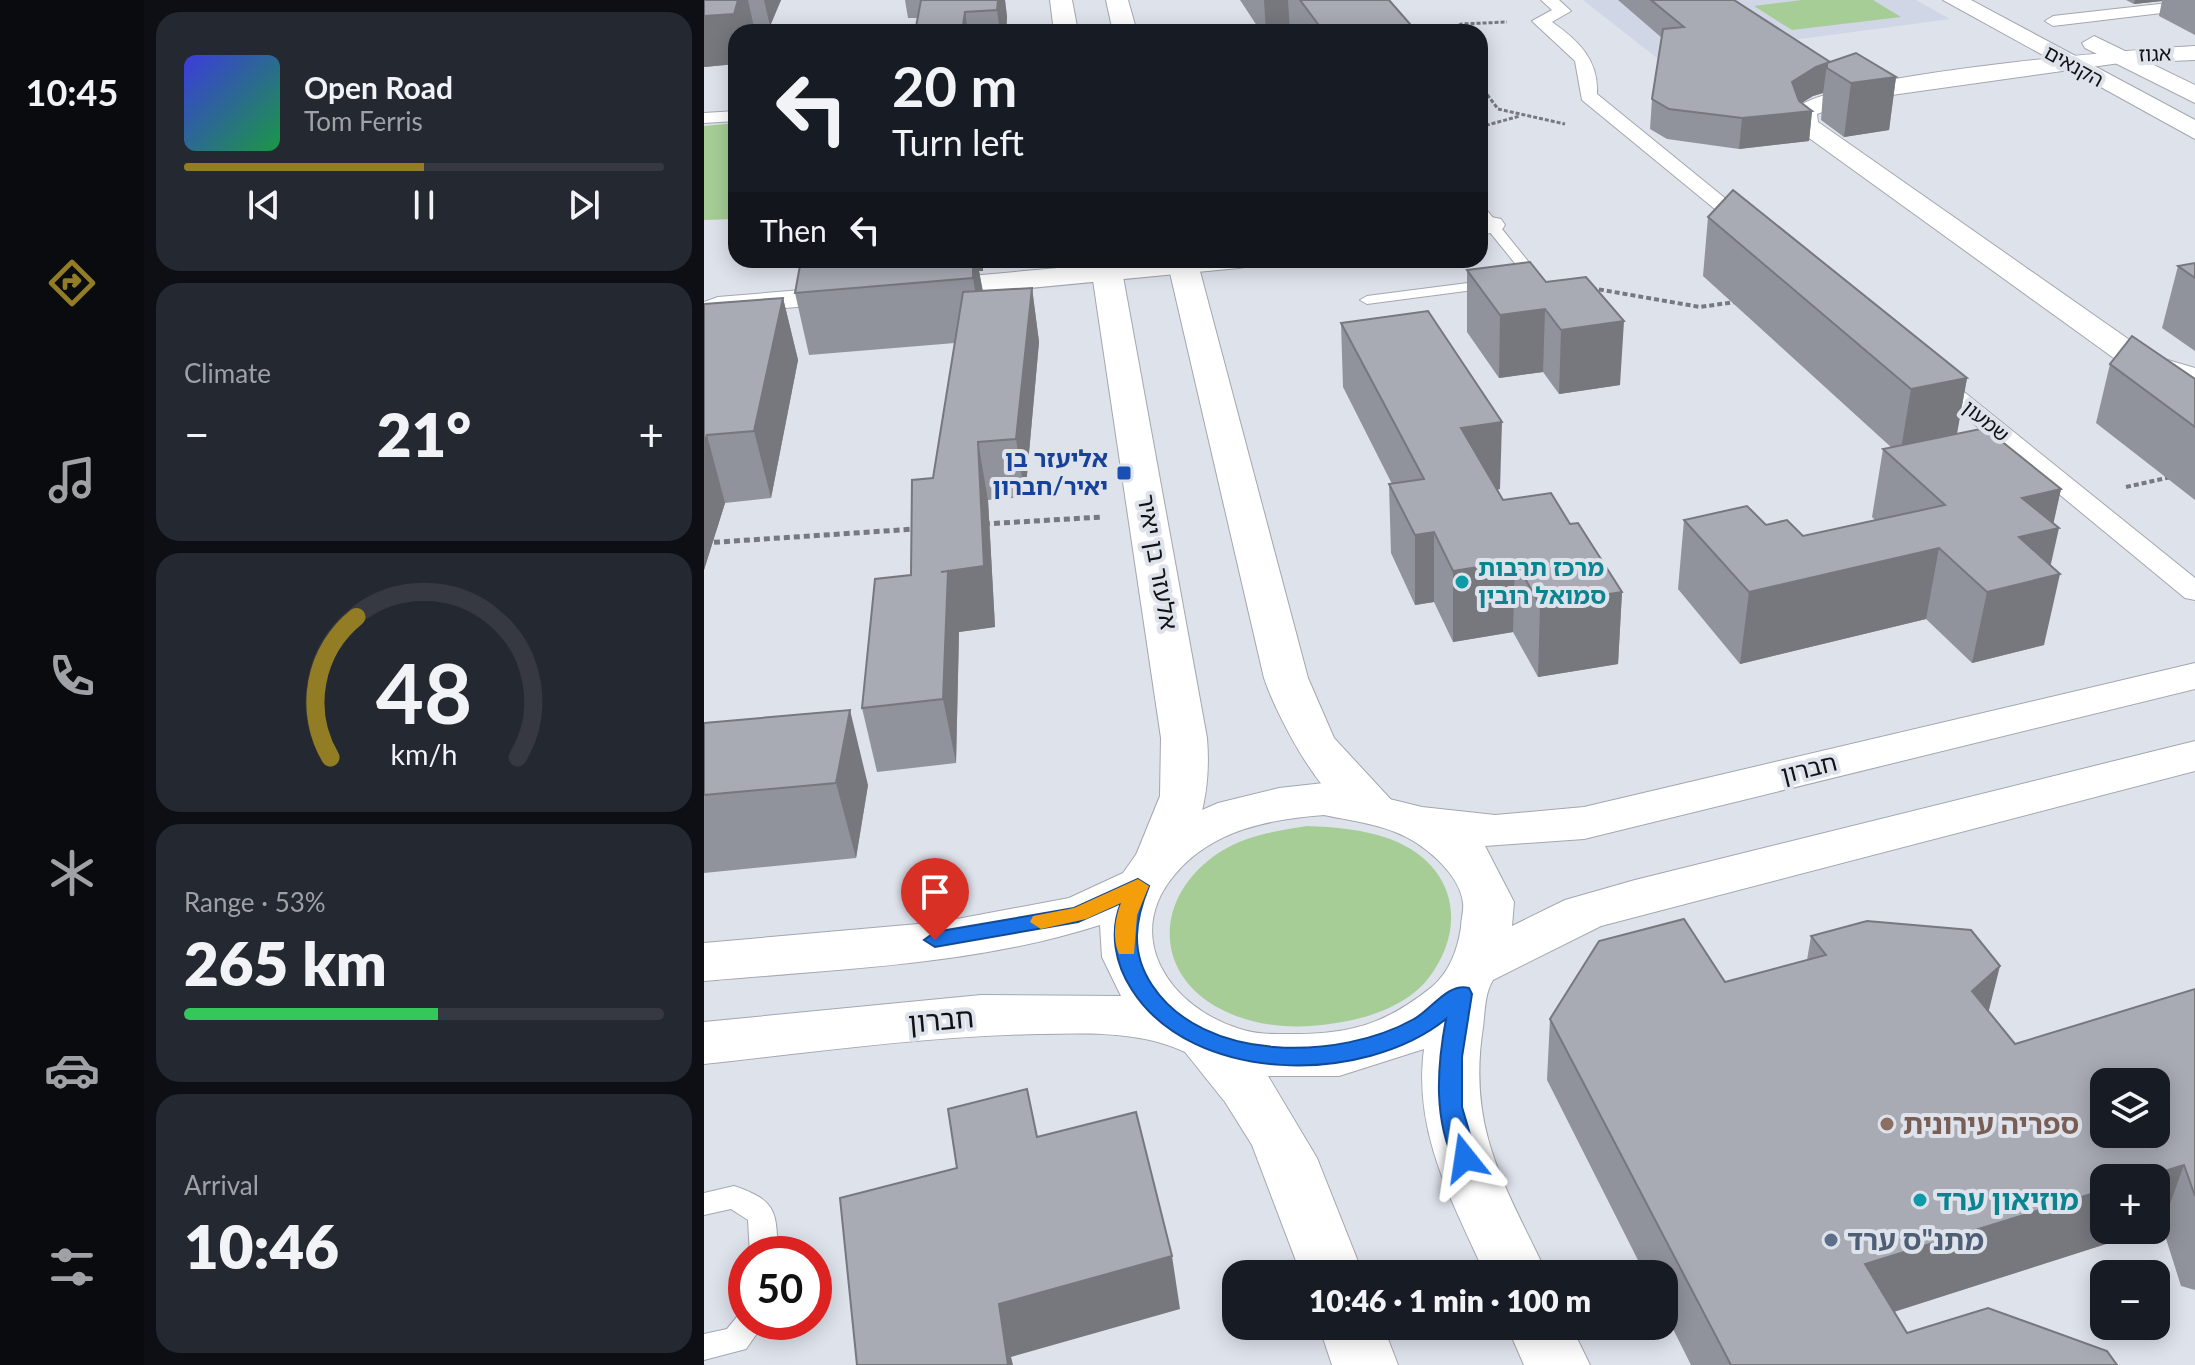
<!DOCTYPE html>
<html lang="en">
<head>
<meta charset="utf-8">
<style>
	:root { --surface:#171b24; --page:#242831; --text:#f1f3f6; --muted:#9ea1a6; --line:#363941; --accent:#937d24 }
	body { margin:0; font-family:Lato,"Noto Sans Hebrew",sans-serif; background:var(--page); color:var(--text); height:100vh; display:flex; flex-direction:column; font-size:30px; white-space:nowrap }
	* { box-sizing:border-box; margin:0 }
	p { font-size:26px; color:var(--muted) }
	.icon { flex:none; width:44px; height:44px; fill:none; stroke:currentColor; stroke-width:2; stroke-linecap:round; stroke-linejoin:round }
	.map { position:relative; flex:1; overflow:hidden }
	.drawer { display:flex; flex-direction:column; gap:12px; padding:12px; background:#0d0f14; width:560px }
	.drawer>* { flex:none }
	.guide { position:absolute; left:24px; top:24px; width:760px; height:244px; border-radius:24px; box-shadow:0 4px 20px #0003; background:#171b24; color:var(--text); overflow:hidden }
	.buttons { position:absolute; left:1386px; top:1068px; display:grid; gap:16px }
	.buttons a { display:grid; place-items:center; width:80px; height:80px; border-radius:16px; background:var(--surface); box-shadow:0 4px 20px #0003; font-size:40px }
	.speed { position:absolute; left:24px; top:1236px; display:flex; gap:16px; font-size:40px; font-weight:700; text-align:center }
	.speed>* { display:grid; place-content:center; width:104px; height:104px; border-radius:50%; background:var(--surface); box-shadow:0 4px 20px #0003; line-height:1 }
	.speed .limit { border:12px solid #d22; background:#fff; color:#111 }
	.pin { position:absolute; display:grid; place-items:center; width:68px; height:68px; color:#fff; margin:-82px -34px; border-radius:50% 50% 50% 0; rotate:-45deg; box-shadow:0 0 8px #0007 }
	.pin .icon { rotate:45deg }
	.me { position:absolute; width:88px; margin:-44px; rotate:345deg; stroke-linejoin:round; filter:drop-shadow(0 0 6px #0008) }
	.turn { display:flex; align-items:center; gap:28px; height:168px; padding:0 32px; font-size:36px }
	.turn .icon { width:104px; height:104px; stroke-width:2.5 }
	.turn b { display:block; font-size:56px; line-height:68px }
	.then { display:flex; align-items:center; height:76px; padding:0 32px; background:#0003; gap:16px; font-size:30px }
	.big { font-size:60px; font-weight:800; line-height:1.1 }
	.drawer .widget { flex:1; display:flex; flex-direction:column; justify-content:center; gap:12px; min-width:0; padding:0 28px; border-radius:24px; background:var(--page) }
	.drawer .dial { align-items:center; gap:0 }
	.dial svg { height:208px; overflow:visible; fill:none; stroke:var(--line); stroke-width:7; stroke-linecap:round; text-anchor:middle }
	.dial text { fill:var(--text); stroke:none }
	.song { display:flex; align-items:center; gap:24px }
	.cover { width:96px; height:96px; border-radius:12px; background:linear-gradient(135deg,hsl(240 70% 55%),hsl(140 70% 35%)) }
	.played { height:8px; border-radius:4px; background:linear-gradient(90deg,var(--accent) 50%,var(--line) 50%) }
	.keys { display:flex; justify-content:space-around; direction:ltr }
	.heat { display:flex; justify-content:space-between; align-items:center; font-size:44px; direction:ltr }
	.charge { height:12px; border-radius:6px; background:linear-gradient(90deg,#34c759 53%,var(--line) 0) }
	.trip { position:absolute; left:518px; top:1260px; width:456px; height:80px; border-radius:24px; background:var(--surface); box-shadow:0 4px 20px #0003; font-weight:800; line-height:80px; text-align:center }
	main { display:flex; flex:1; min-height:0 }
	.tabs { display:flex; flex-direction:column; width:144px; justify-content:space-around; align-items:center; background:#090b0e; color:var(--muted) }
	.tabs .icon { width:56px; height:56px }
	.tabs .selected { color:var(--accent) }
	.tabs b { font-size:36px; color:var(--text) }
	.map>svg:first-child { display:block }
	.built { fill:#d0d6e6 }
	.green { fill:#a6cd96 }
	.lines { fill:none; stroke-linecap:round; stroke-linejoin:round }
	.service-casing { stroke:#a3a7af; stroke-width:2 }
	.pedestrian-casing { stroke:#a3a7af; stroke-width:2 }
	.minor-casing { stroke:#a3a7af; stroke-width:2 }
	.tertiary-casing { stroke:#a3a7af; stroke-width:2 }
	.secondary-casing { stroke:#a3a7af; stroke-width:2 }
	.path-far2 { stroke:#76797f; stroke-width:3; stroke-dasharray:4 2; stroke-linecap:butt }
	.path-far1 { stroke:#76797f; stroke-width:4; stroke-dasharray:5 3; stroke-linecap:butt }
	.path { stroke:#76797f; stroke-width:5; stroke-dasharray:6 4; stroke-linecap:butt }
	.service { fill:#fff; fill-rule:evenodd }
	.pedestrian { fill:#fff; fill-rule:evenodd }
	.minor { fill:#fff; fill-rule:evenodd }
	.tertiary { fill:#fff; fill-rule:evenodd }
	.secondary { fill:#fff; fill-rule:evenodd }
	.wall { fill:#90939b }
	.shaded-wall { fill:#76787e }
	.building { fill:#a8abb4; stroke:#76787e; stroke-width:2; fill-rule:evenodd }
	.route { fill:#1a73e8; stroke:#114b97; stroke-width:2 }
	.slow { fill:#f59e0b }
	.transit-dot { fill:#1a4fb4; stroke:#dee2eb; stroke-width:3 }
	.culture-dot { fill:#0f9aa8; stroke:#dee2eb; stroke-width:3 }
	.education-dot { fill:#8d6e63; stroke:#dee2eb; stroke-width:3 }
	.service-dot { fill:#5c6f8a; stroke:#dee2eb; stroke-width:3 }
	.labels { text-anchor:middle; stroke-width:8; stroke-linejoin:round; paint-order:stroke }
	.far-street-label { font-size:20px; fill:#101114; stroke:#dee2eb }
	.transit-label { font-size:24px; font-weight:bold; fill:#164399; stroke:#dee2eb; text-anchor:end }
	.street-label { font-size:24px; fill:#101114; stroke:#dee2eb }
	.culture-label { font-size:24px; font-weight:bold; fill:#0d838f; stroke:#dee2eb; text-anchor:start }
	.near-street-label { font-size:28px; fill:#101114; stroke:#dee2eb }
	.near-education-label { font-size:28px; font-weight:bold; fill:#785e54; stroke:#dee2eb; text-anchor:start }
	.near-culture-label { font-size:28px; font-weight:bold; fill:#0d838f; stroke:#dee2eb; text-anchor:start }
	.near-service-label { font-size:28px; font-weight:bold; fill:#4e5e75; stroke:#dee2eb; text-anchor:start }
</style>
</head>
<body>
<main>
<nav class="tabs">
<b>10:45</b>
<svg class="icon selected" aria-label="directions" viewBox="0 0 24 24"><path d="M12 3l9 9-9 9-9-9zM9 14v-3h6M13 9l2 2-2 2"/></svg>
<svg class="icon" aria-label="music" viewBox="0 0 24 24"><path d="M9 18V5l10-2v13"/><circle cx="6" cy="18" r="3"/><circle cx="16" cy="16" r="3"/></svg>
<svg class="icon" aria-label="phone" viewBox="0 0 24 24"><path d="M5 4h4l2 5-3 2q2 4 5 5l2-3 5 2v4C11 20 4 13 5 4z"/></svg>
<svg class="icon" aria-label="climate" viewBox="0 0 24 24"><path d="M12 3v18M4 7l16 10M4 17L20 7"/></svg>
<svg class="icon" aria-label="car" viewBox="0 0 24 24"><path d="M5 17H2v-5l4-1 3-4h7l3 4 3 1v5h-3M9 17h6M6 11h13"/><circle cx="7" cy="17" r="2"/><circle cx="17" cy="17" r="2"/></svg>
<svg class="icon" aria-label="filters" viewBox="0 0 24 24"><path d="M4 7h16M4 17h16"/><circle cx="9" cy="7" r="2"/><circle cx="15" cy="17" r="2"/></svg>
</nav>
<section class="drawer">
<div class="widget">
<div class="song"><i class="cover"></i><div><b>Open Road</b><p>Tom Ferris</p></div></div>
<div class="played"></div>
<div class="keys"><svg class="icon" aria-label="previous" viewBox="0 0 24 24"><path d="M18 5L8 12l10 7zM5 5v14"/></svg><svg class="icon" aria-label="pause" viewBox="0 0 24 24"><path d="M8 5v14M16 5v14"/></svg><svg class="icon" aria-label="next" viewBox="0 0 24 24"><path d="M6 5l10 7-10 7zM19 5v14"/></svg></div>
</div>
<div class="widget"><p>Climate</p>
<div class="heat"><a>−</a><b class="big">21°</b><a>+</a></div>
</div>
<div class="widget dial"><svg viewBox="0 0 100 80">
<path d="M14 69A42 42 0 1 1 86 69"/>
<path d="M14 69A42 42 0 0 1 24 15" stroke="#937d24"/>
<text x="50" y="56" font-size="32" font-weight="700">48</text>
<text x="50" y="72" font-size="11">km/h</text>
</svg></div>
<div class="widget"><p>Range · 53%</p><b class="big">265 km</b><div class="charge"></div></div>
<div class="widget"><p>Arrival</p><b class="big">10:46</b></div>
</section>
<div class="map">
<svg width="1491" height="1365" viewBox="0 0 1491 1365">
	<rect width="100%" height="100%" fill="#dee2eb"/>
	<polygon class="built" points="879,0 1212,0 1246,19 953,58"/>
	<g class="green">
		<polygon points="1098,0 1169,0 1197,17 1088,30 1050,6"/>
		<polygon points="32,123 32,219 0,220 0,126"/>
		<path d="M603,826c28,1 55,3 83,13 66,25 79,88 37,141 -20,25 -60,39 -91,43 -36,6 -73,5 -107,-10 -78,-34 -77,-117 -9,-161 26,-17 57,-21 87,-26z"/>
	</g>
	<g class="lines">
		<g class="service-casing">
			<g id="service">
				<polygon points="776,207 781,208 836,276 836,282 822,282 822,277 776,220"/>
				<polygon points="787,280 794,284 792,287 663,304 656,300 663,296"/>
				<path d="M30,1186c44,15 42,26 44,68h-28l-2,-34 -17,-11 -27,6v-22z"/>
				<polygon points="42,1311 42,1322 61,1322 42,1349 0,1360 0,1334 23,1329 36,1313"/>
			</g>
		</g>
		<g class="pedestrian-casing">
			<g id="pedestrian">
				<path d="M837,0h18l12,11 -19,11c26,18 47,38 45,72l161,131 3,4 -3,4h-14l-162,-133 -7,-39 -43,-40 20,-11z"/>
				<polygon points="1491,0 1491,9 1349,26 1341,21 1349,16"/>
				<polygon points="32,111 32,121 0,123 0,113"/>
				<polygon points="1226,369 1234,371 1491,578 1491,600 1481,598 1218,381 1214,376 1218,371"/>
			</g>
		</g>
		<g class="minor-casing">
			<g id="minor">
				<path d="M1491,46v14l-75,3 -264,37 -39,14 1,8 333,233 44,13v18l-39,-6 -27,-11 -331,-239 -6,-18c26,-37 345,-63 403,-66z"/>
				<polygon points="787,217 797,219 801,225 797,231 776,235 776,219"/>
				<polygon points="443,260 549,260 545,266 535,268 222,298 212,295 208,289 212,283 222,280"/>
				<polygon points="146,286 156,289 161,295 156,301 20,314 0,322 0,302 14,297"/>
			</g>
		</g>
		<g class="tertiary-casing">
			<g id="tertiary">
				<polygon points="346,0 368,0 374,32 350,32"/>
				<polygon points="402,0 424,0 433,32 409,32"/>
				<path d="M386,260h30l87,478c4,49 -5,91 -30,134l-18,5 -18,-5 -7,-12 26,-64 1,-58z"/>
				<path d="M463,260h30l111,418 26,60 61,66 -7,11c-6,2 -13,5 -18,4 -43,-2 -94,-105 -106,-141z"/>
			</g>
		</g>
		<g class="secondary-casing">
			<g id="secondary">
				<polygon points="1239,0 1267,0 1491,120 1491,139"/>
				<polygon points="1390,36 1491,85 1491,103 1381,48 1378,43"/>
				<path d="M1491,663v26l-611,150 -99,7 29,56 -2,24 53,-26 70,-20 560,-139v30l-594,155 -108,54c-8,13 -8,30 -10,47 -16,103 22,158 64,247h-62c-33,-74 -72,-141 -61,-225l-85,27h-71l49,82 46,116h-62l-49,-129 -27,-43 -40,-50c-44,-21 -97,-19 -145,-18 -112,2 -224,18 -336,30v-42l277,-27 140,1 -19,-39 -2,-32c-128,41 -264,44 -396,56v-38l237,-21 128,-24 54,-25 17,-24 37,-28 41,-18 61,-15 45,-5 98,24 73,8 89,-8zM620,815c23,5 49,8 71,17 27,10 65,41 68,71 1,7 -2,17 -2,24 -3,21 -11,44 -28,59 -46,37 -80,48 -139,48 -18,0 -36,1 -54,-5 -69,-21 -120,-92 -64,-156 37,-43 94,-54 148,-58z"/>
				<polygon points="615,1326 679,1326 694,1365 628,1365"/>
				<polygon points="803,1326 867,1326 886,1365 820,1365"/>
			</g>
		</g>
		<g class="path-far2">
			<polyline points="745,32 757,24 803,22"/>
			<polyline points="776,85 794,109 861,124"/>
			<polyline points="776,127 816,116"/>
		</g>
		<g class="path-far1">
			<polyline points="887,288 996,307 1031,302"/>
			<polyline points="1422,487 1467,477"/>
		</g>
		<g class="path">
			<polyline points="280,524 398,517"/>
			<polyline points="0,543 211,529"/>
		</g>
		<use href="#service" class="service"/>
		<use href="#pedestrian" class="pedestrian"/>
		<use href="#minor" class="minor"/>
		<use href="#tertiary" class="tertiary"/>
		<use href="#secondary" class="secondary"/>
	</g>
	<g class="wall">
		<polygon points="0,0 77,0 66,26 50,27 32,64 0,67"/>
		<polygon points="201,0 301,0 303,17 302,32 211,32 214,18 204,18"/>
		<polygon points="536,0 685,0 713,32 557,32"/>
		<polygon points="914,0 1030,0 1127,62 1192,77 1185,130 1140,137 1117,120 1119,93 1109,96 1097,103 1108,111 1105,141 1035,149 963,139 946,129 948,99 958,38"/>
		<polygon points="1422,0 1491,0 1491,35 1455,16 1458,1 1430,4"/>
		<polygon points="1004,217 1263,378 1253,434 1357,489 1349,523 1340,645 1268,663 1222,619 1036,664 974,589 980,520 1062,525 1099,536 1171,520 1168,517 1179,449 1188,448 999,276"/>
		<polygon points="97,260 279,271 275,271 279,291 328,288 335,342 321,497 284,500 291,627 255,632 252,763 173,772 158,708 207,575 229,478 251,343 105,355 91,293"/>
		<polygon points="826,262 916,385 855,394 839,372 795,378 763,332 763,270"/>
		<polygon points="1491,263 1491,351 1458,328 1474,266"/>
		<polygon points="79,298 94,360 67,498 21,503 0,570 0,304"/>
		<polygon points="637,323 796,489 792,490 799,500 866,524 918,592 914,664 834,677 809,632 749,642 730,602 711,605 687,553 685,484 688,484 639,387"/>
		<polygon points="1406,364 1491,379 1491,500 1392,423"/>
		<polygon points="0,723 164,785 152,858 0,873"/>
		<polygon points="1107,936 1285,1012 1311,1044 1491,989 1491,1290 1477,1286 1458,1226 1190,1312 1203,1333 1413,1365 987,1365 960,1311 960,1274 941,1274 843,1080 846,1019 1021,982 1103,960"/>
	</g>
	<g class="shaded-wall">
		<polygon points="34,0 44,0 50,27 49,32 32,32 32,64 0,67 0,16"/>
		<polygon points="60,0 77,0 66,26"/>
		<polygon points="294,0 301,0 303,17 302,32 296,32 293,10"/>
		<polygon points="560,0 584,0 586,32 562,32"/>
		<polygon points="1431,0 1458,0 1458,1 1430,4"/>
		<polygon points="261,12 264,32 258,32"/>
		<polygon points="1123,64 1119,93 1109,96 1085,111 1088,82 1112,67"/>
		<polygon points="1192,77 1185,130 1140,137 1147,83"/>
		<polygon points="1108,111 1105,141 1035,149 1038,118"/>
		<polygon points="112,260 279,260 279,271 275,271 279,294 279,340 269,278"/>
		<polygon points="328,288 335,342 321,497 312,439"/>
		<polygon points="79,298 94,360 67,498 50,431"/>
		<polygon points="841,309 839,372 795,378 796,315"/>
		<polygon points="920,321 916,385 855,394 857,330"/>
		<polygon points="1263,378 1251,443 1196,455 1207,389"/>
		<polygon points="798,422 796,489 756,495 757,428"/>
		<polygon points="3,435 21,503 0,570 0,443"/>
		<polygon points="274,442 284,500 291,627 255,632 252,763 239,699 237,572"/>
		<polygon points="1357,489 1348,530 1355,528 1344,577 1356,574 1340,645 1268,663 1283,592 1318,498"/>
		<polygon points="730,532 730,602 711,605 711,535"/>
		<polygon points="1235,548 1222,619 1036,664 1045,592"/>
		<polygon points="811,561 809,632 749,642 749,571"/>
		<polygon points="918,592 914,664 834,677 836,605"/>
		<polygon points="146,710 164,785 152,858 132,783"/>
		<polygon points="1296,966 1281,1026 1268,991"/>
		<polygon points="1480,1165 1458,1226 1452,1228 1452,1178 1438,1178"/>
		<polygon points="1400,1190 1400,1230 1446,1230 1148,1325 1161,1264"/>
		<polygon points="468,1256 476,1309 307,1357 309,1365 304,1365 295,1304"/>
	</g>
	<g class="building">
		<polygon points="0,0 34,0 30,14 0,16"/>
		<polygon points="217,0 294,0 293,10 261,12 258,32 211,32"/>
		<polygon points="596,0 685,0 713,32 620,32"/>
		<polygon points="947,0 1030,0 1126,62 1112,67 1088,82 1095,101 1108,111 1038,118 965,109 948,99 959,29 980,27"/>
		<polygon points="1152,53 1192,77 1147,83 1123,68 1123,63"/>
		<polygon points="1029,190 1263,378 1207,389 1004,217"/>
		<polygon points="97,260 269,260 269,278 91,293"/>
		<polygon points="826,262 842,282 882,277 920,321 857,330 841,309 796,315 763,270"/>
		<polygon points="1491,263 1491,278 1474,266"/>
		<polygon points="328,288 312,439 274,442 280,566 237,572 244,571 239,699 158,708 171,579 207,575 208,480 229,478 259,292"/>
		<polygon points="79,298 50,431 3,435 0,443 0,304"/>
		<polygon points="724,311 798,422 757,428 799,500 847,493 866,524 874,523 918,592 836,605 811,561 749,571 730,532 711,535 685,484 720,479 637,323"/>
		<polygon points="1428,336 1491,379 1491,427 1406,364"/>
		<polygon points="1281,428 1357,489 1318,498 1355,528 1315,537 1356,574 1283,592 1235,548 1045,592 980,520 1043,506 1062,525 1083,520 1099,536 1241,505 1179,449"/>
		<polygon points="146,710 132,783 0,795 0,723"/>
		<path d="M980,919l41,63 101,-27 -15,-19 56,-15 104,9 29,36 -28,25 43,53 180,-55v207l-11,-31 -42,13h-38v12l-239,74 42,69 81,-25 119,43 10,14h-386l-181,-346 49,-78zM1400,1082h52v52h-52z"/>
		<polygon points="323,1089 333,1137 432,1112 468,1256 295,1304 304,1365 153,1365 136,1198 253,1168 244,1109"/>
	</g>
	<path class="route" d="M434,879l11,7c-14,34 -19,66 3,99 51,78 187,76 262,34 17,-9 34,-37 55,-31l3,6 -10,63v50l15,51 -4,7 -8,3 -9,-3c-23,-45 -19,-98 -10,-146 -82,66 -253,66 -314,-29 -17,-26 -23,-58 -11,-87l-43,19 -143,25 -11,-7 11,-8 139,-24z"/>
	<path class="slow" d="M434,879l11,7 -12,29 -3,39h-15c-7,-15 -4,-36 2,-51l-35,16 -45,10 -11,-7 3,-6 41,-8z"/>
	<rect class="transit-dot" x="412" y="465" width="16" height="16" rx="4"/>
	<g class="culture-dot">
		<circle cx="758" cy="582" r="8"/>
		<circle cx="1216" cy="1200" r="8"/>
	</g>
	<circle class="education-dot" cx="1183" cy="1124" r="8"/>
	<circle class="service-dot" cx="1127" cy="1240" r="8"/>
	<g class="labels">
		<g class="far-street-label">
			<text transform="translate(1451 54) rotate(-2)" y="7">אגוז</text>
			<text transform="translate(1370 66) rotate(29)" y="7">הקנאים</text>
			<text transform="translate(1282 421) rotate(39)" y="7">שמעון</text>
		</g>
		<g class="transit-label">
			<text x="404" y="467">אליעזר בן<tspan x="404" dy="28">יאיר/חברון</tspan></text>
		</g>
		<g class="street-label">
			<text transform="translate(453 562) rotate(80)" y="8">אלעזר בן יאיר</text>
			<text transform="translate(1105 769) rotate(-14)" y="8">חברון</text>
		</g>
		<g class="culture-label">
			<text x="774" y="576">מרכז תרבות<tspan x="774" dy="28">סמואל רובין</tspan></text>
		</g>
		<g class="near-street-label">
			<text transform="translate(237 1020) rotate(-5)" y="10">חברון</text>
		</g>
		<g class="near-education-label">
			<text x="1199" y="1134">ספריה עירונית</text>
		</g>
		<g class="near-culture-label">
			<text x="1232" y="1210">מוזיאון ערד</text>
		</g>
		<g class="near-service-label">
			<text x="1143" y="1250">מתנ"ס ערד</text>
		</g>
	</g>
</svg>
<div class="buttons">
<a><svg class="icon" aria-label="layers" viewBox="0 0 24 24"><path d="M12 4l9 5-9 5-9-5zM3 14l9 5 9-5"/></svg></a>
<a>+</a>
<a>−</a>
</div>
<div class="speed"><div class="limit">50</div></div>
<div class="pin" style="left:231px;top:940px;background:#d93025"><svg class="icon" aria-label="arrive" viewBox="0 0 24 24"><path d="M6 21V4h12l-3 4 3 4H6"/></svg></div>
<svg class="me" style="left:761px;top:1158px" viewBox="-20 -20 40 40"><path d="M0-17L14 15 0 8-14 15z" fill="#1a73e8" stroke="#fff" stroke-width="4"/></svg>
<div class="trip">10:46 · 1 min · 100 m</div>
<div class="guide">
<div class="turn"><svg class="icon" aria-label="left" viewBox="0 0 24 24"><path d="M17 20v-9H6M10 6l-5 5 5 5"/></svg><div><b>20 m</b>Turn left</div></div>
<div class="then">Then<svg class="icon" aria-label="left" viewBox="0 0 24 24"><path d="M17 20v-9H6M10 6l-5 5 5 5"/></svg></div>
</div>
</div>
</main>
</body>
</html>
